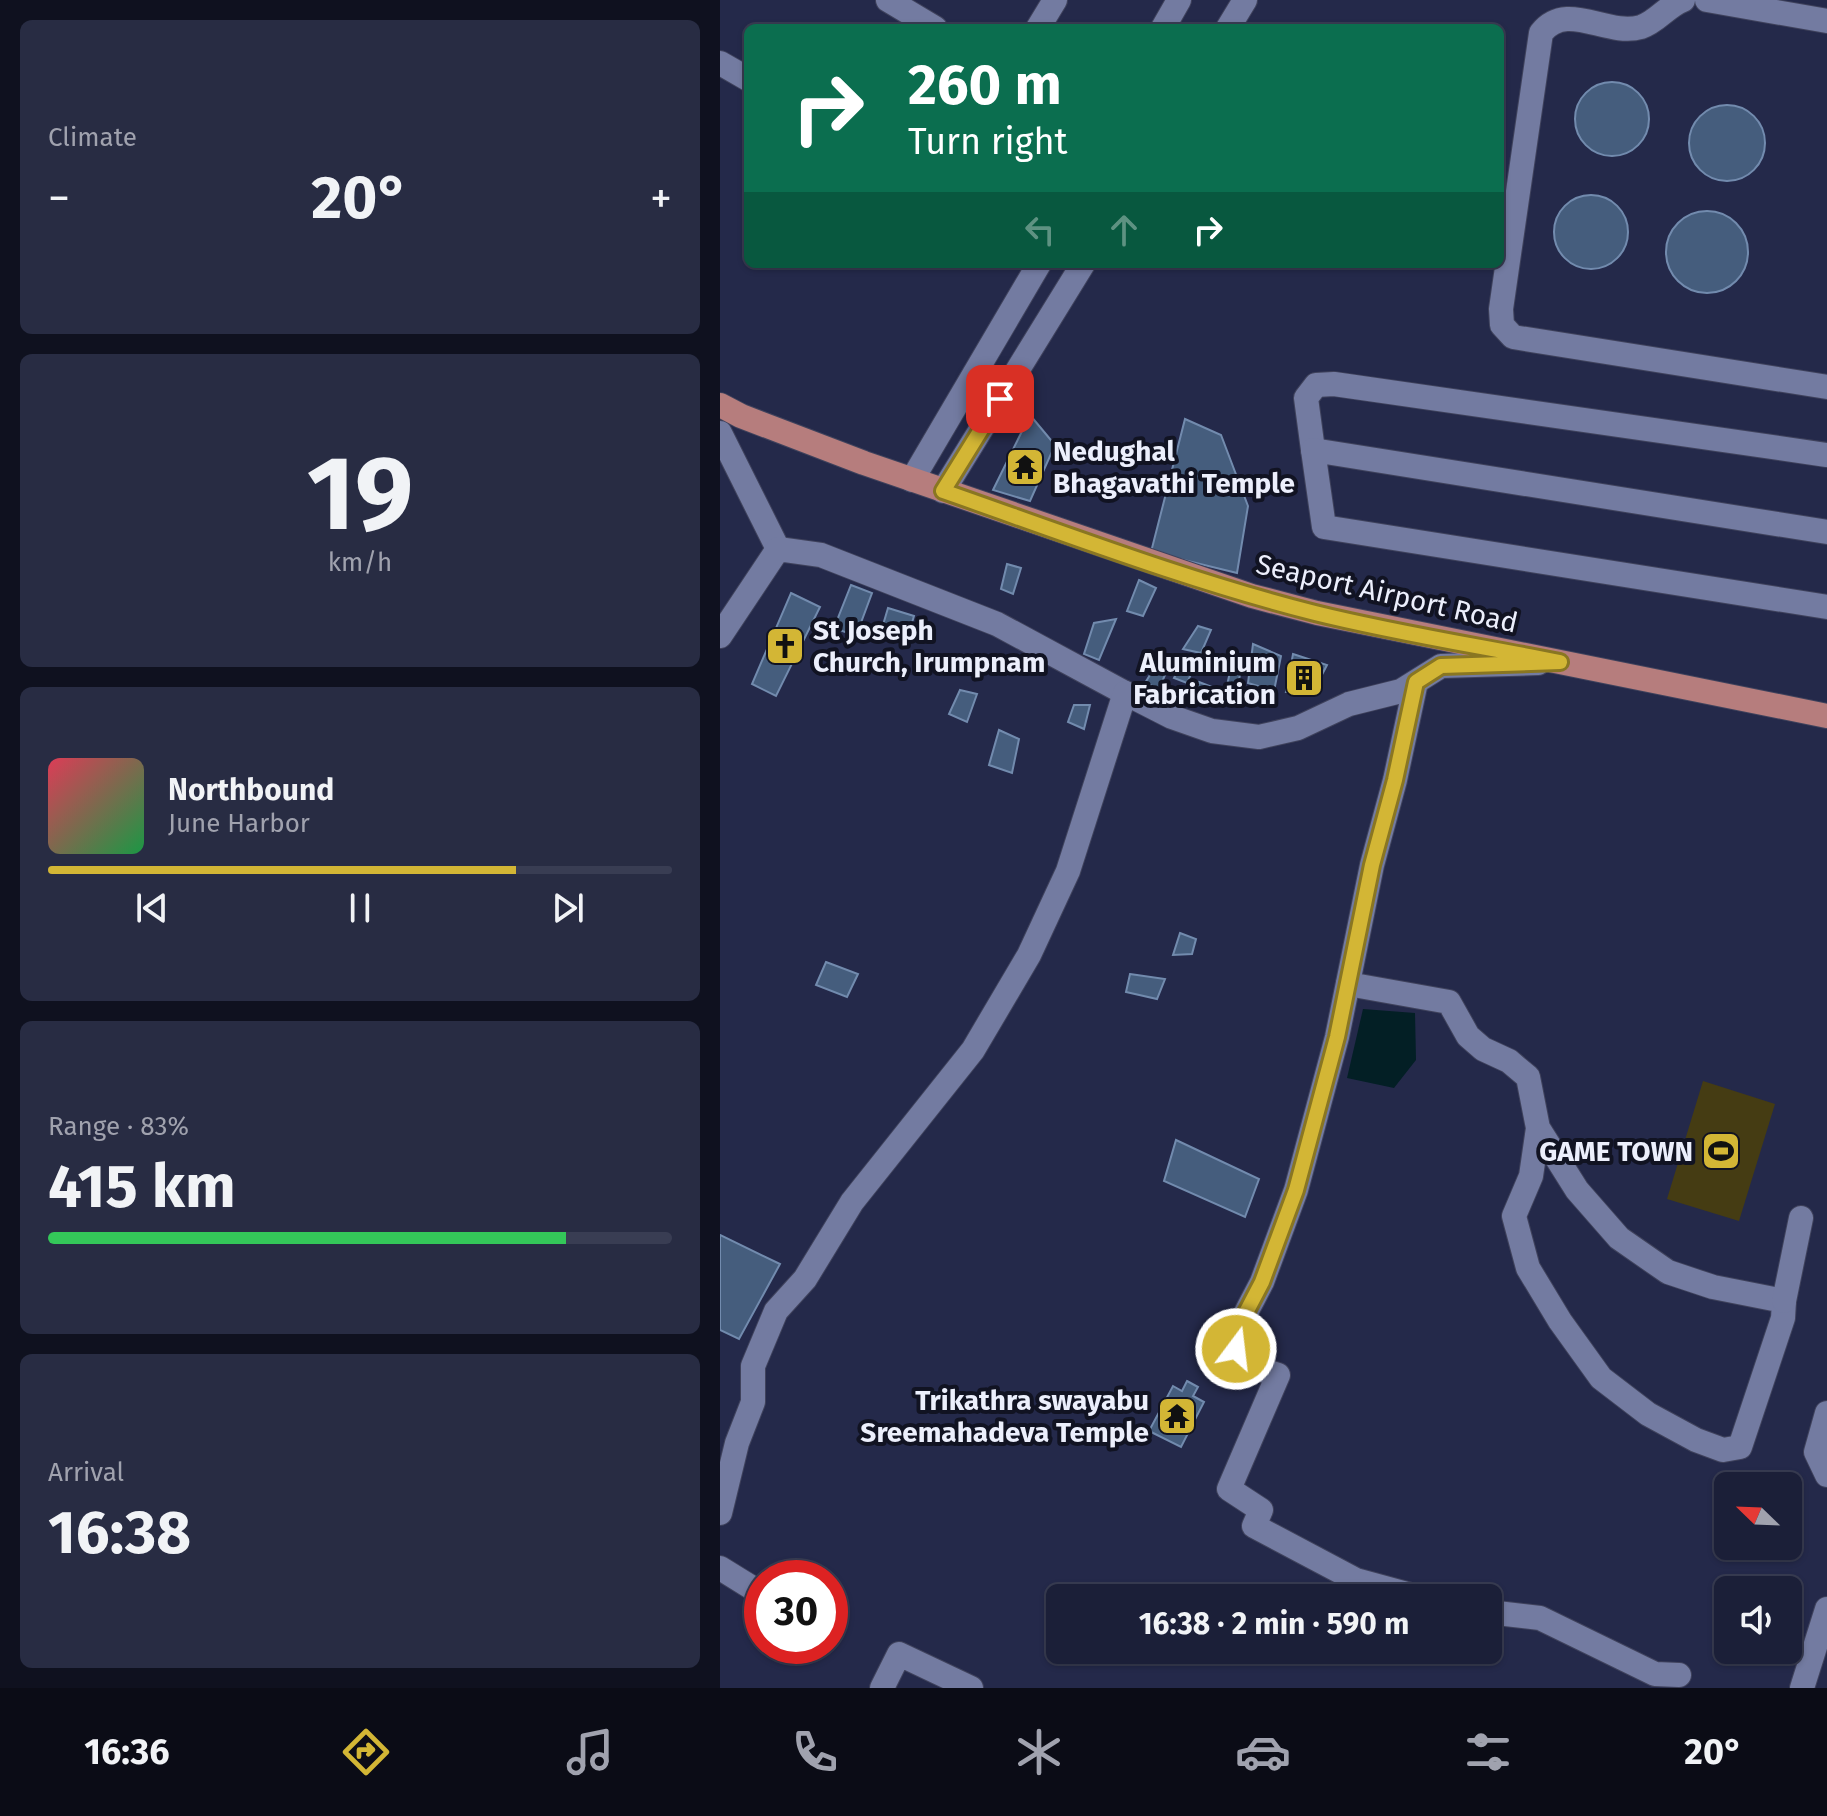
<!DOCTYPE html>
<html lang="en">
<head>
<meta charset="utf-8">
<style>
	:root { --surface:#1b1f38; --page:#282c43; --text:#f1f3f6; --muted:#a0a2ae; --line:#393d53; --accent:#d3b635 }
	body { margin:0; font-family:"Fira Sans",sans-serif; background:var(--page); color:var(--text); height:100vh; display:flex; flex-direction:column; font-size:30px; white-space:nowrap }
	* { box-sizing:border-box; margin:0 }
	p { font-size:26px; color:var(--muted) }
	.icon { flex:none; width:44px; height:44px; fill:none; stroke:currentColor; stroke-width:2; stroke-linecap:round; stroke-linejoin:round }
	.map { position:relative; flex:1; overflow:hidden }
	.side { display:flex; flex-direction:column; gap:20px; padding:20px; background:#0f111f; width:720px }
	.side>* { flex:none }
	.guide { position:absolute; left:24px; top:24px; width:760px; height:244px; border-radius:12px; box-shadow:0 2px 6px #0004,0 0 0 2px var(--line); background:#0b6e4f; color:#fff; overflow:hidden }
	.needle { width:52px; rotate:293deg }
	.controls { position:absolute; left:994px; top:1472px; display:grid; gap:16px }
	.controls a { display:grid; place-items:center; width:88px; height:88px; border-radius:12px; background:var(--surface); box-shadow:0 2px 6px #0004,0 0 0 2px var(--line); font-size:40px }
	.speed { position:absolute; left:24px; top:1560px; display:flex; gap:16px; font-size:40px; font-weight:700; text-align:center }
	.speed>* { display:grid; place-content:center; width:104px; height:104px; border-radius:50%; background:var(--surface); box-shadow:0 2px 6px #0004,0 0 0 2px var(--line); line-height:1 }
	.speed .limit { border:12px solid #d22; background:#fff; color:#111 }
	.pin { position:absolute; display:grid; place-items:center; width:68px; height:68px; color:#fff; margin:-34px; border-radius:16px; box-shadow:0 4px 12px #0006 }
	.me { position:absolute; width:88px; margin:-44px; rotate:15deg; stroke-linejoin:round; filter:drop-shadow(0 0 6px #0008) }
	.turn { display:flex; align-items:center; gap:28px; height:168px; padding:0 32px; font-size:36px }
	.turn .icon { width:104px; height:104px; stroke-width:2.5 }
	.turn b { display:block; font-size:56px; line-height:68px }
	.lanes { display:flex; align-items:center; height:76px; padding:0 32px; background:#0003; justify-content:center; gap:40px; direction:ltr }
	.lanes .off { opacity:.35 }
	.big { font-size:60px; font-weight:700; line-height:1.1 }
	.side .tile { flex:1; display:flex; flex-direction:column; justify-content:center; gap:12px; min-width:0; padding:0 28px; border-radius:12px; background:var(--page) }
	.side .dial { align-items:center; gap:0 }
	.dial b { font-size:104px; line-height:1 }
	.song { display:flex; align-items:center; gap:24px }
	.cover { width:96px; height:96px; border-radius:12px; background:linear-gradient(135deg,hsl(350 70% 55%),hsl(140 70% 35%)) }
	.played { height:8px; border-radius:4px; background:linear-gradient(90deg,var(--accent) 75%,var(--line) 75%) }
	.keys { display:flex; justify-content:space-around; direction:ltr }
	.heat { display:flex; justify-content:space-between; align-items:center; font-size:44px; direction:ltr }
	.charge { height:12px; border-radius:6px; background:linear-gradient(90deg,#34c759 83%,var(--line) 0) }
	.trip { position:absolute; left:326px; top:1584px; width:456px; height:80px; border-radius:12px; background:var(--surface); box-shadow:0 2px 6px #0004,0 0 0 2px var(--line); font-weight:700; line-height:80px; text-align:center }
	.tab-bar { display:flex; height:128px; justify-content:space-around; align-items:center; background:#0b0c16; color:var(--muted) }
	.tab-bar .icon { width:56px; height:56px }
	.tab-bar .selected { color:var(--accent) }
	.tab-bar b { font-size:36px; color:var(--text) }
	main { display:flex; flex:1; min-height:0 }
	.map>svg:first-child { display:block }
	.green { fill:#453c13 }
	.water { fill:#031f25 }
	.building { fill:#455d7d; stroke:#728bae; stroke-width:2 }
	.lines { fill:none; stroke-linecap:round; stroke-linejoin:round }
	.minor-casing { stroke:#3f425c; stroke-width:26 }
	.major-casing { stroke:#3f425c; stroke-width:26 }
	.minor { stroke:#737ba1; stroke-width:24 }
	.major { stroke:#b67d7d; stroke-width:24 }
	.route-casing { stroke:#897622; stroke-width:20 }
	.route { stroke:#d3b635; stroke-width:14 }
	.labels { text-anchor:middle; stroke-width:8; stroke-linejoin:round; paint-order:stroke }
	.poi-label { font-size:28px; font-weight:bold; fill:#eceffc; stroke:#111322; text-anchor:end }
	.street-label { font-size:28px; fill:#eceffc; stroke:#111322 }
</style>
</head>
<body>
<main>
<section class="side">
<div class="tile"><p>Climate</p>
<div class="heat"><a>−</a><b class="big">20°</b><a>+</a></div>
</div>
<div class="tile dial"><b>19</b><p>km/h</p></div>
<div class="tile">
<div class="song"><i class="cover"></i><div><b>Northbound</b><p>June Harbor</p></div></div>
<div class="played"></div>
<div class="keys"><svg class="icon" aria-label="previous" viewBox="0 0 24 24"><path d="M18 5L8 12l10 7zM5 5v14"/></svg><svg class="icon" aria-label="pause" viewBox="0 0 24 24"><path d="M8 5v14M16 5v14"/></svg><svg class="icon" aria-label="next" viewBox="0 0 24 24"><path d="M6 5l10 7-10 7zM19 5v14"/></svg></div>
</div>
<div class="tile"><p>Range · 83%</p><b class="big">415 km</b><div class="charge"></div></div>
<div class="tile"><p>Arrival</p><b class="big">16:38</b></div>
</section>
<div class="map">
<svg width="1107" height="1688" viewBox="0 0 1107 1688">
	<rect width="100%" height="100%" fill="#24294a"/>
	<polygon class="green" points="983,1081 1055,1104 1019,1221 947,1199"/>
	<polygon class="water" points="643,1009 695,1013 696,1060 674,1088 627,1078"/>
	<g class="building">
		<circle cx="892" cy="119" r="37"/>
		<circle cx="1007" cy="143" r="38"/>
		<circle cx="871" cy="232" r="37"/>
		<circle cx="987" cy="252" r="41"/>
		<polygon points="310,415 335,445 310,501 273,490"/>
		<polygon points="465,419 501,435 528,506 517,573 431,552"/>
		<polygon points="287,564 301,568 293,594 281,589"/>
		<polygon points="419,580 436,588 423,616 407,611"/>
		<polygon points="131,585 152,593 136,636 114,628"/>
		<polygon points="71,593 100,607 56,696 32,684"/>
		<polygon points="168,608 194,616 186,643 160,635"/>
		<polygon points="396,619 379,660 364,654 374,623"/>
		<polygon points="478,626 491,630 481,653 463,649"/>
		<polygon points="533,644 561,656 554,691 528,683"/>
		<polygon points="573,654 607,665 594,690 566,692"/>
		<polygon points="465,657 478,659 467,683 454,678"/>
		<polygon points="513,658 523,660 514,704 503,704"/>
		<polygon points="433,670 445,675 439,689 425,683"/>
		<polygon points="479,682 500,690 496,704 474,702"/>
		<polygon points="240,690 257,694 247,722 229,714"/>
		<polygon points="354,705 370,705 364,729 348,722"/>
		<polygon points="279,730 299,739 292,773 269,765"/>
		<polygon points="460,933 476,939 472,954 453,955"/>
		<polygon points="106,962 138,974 127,997 96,985"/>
		<polygon points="410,974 445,979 437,999 406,992"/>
		<polygon points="456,1140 539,1179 525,1217 444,1181"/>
		<polygon points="0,1235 60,1264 19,1339 0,1330"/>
		<polygon points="467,1381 478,1387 473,1396 484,1402 461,1447 429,1431 453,1386 462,1391"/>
	</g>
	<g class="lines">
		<g class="minor-casing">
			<g id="minor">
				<polyline points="168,0 215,28"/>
				<path d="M963,0c-16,6 -26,22 -42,27 -35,10 -74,-27 -100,6l-40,276 1,16 11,12 314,50"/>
				<polyline points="987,0 1107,21"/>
				<polyline points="318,28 335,0"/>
				<polyline points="443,28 459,0"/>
				<polyline points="508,28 525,0"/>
				<polyline points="0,63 28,79"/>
				<polyline points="0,433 58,549"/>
				<polyline points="593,450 586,398 596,385 614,384 1107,455"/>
				<polyline points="192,480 319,264"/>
				<polyline points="223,491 363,264"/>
				<polyline points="1107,532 593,450 604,527 1107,607"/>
				<polyline points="0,636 58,549 101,555 277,624 405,693"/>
				<polyline points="696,682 675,780 652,865 617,1037 576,1190 542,1282 520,1324 516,1349 536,1368 558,1375 509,1489 541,1510 534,1526 636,1580 702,1598"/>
				<polyline points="628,984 729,1002 748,1036 763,1049 789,1061 808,1077 818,1128 811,1176 794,1216 808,1268 840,1321 881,1378 928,1414 976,1440 1003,1450 1020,1447 1063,1318 1064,1301 993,1287 948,1272 899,1238 857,1190 818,1128"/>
				<polyline points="1064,1301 1081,1218"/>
				<polyline points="1107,1413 1096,1452 1107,1475"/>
				<polyline points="0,1513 17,1443 33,1402 33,1366 56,1311 85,1279 132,1202 253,1050 309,955 348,871 405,693 452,717 492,731 539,737 578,728 629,704 681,691 721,666 818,663"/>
				<polyline points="0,1568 42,1594"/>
				<polyline points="768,1612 820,1618 935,1674 959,1675"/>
				<polyline points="162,1688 179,1654 251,1688"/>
				<polyline points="1082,1688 1107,1609"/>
			</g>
		</g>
		<g class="major-casing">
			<polyline id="major" points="0,405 21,416 144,463 532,596 597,613 1107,716"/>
		</g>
		<use href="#minor" class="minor"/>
		<use href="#major" class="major"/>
	</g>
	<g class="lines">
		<g class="route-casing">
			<path id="route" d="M280,399l-57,92c123,43 246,90 372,122 80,20 164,33 245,49l-119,4 -25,16 -21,98 -23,85 -35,172 -41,153 -34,92 -22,42 -4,25"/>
		</g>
		<use href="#route" class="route"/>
	</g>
	<defs>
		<g id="temple-square" transform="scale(2)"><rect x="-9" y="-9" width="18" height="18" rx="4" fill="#d3b635" stroke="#111322"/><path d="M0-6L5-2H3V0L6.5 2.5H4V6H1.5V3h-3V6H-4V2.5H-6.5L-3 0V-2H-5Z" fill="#111"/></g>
		<g id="church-square" transform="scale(2)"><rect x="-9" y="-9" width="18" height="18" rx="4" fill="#d3b635" stroke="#111322"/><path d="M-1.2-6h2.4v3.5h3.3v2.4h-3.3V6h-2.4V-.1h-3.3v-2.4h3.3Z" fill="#111"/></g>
		<g id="building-square" transform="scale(2)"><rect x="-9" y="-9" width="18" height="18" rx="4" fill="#d3b635" stroke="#111322"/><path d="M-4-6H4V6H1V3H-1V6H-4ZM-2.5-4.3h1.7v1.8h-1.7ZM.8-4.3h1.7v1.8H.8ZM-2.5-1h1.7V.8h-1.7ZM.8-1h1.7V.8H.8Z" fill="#111"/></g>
		<g id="stadium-square" transform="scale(2)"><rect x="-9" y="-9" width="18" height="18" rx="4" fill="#d3b635" stroke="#111322"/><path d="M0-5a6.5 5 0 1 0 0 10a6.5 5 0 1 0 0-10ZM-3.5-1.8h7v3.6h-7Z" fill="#111"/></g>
	</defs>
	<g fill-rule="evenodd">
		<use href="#temple-square" x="305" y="467"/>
		<use href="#church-square" x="65" y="646"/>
		<use href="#building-square" x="584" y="678"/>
		<use href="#stadium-square" x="1001" y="1151"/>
		<use href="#temple-square" x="457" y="1416"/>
	</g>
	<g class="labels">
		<g class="poi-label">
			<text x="333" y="461" text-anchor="start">Nedughal<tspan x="333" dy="32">Bhagavathi Temple</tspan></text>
			<text x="93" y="640" text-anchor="start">St Joseph<tspan x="93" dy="32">Church, Irumpnam</tspan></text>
			<text x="556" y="672">Aluminium<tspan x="556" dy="32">Fabrication</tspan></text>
			<text x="973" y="1161">GAME TOWN</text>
			<text x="429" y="1410">Trikathra swayabu<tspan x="429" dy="32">Sreemahadeva Temple</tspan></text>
		</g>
		<g class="street-label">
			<text transform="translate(667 593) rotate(13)" y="10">Seaport Airport Road</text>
		</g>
	</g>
</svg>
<div class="controls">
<a><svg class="needle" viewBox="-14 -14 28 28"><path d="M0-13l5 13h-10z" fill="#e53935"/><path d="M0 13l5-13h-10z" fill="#a0a2ae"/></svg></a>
<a><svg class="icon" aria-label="sound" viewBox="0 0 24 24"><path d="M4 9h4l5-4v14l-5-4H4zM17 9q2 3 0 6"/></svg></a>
</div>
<div class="speed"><div class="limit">30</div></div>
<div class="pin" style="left:280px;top:399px;background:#d93025"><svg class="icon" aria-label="arrive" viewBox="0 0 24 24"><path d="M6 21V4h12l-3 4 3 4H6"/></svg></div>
<svg class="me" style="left:516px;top:1349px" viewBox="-20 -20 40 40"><circle r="17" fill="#d3b635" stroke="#fff" stroke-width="3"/><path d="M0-11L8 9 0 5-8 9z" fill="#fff"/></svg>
<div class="trip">16:38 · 2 min · 590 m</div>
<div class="guide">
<div class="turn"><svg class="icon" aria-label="right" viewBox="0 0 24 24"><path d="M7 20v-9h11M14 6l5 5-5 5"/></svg><div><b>260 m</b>Turn right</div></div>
<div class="lanes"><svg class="icon off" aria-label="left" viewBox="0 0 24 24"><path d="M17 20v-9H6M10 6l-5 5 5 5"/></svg><svg class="icon off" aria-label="ahead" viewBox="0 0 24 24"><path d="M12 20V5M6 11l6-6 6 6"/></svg><svg class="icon" aria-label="right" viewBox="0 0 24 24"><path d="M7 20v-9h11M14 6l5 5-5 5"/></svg></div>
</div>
</div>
</main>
<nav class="tab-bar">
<b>16:36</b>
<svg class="icon selected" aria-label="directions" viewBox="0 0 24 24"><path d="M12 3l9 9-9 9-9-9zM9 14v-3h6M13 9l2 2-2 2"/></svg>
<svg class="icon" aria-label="music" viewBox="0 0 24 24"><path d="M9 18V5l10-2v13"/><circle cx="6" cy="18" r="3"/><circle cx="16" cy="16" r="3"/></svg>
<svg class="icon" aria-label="phone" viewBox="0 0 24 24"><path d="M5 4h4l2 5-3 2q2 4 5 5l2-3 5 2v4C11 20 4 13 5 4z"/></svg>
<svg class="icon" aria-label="climate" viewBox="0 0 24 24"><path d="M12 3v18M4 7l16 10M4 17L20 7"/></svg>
<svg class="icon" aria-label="car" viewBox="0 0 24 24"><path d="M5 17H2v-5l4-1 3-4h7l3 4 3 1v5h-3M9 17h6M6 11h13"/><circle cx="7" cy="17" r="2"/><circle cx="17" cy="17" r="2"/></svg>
<svg class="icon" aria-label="filters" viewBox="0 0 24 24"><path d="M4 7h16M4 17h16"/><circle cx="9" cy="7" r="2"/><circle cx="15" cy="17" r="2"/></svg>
<b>20°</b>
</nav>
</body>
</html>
